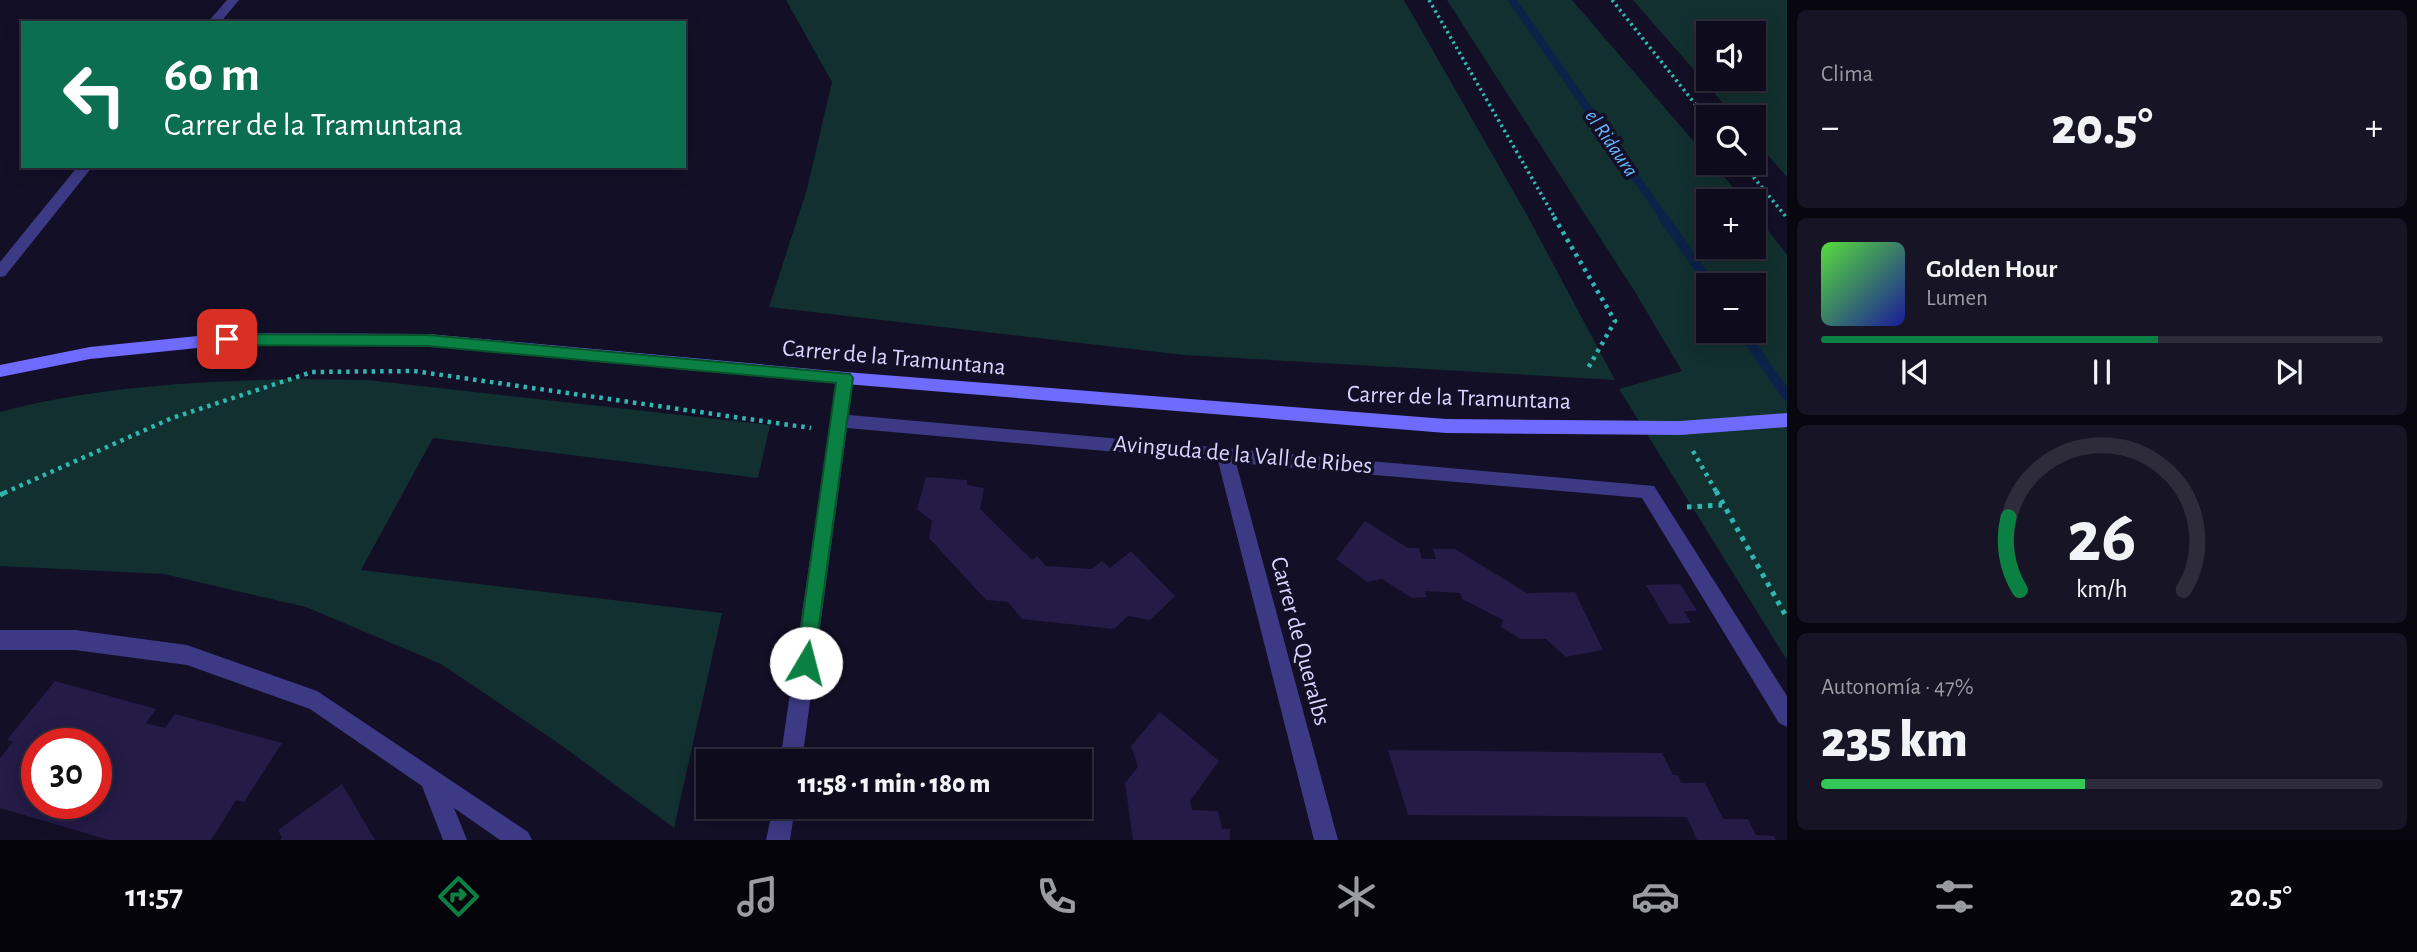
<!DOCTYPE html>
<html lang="es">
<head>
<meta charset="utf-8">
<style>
	:root { --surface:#0e0b1c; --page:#171425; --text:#f1f3f6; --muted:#9b9ba3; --line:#2e2b3b; --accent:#0b8043 }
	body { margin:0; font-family:"Alegreya Sans",sans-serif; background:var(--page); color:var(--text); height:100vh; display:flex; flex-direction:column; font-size:26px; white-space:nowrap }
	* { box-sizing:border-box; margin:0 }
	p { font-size:23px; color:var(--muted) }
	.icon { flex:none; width:38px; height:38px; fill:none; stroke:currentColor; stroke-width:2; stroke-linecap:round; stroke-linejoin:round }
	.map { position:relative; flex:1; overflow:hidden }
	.side { display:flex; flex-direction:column; gap:10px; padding:10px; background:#08060f; width:630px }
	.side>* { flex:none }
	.hud { position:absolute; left:21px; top:21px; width:665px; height:147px; border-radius:0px; box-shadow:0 4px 18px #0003,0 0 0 2px var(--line); background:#0b6e4f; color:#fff; overflow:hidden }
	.buttons { position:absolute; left:1696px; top:21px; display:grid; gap:14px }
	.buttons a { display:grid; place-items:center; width:70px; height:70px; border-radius:0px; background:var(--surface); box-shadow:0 4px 18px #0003,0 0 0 2px var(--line); font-size:35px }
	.speed { position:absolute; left:21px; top:728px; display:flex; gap:14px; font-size:35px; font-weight:700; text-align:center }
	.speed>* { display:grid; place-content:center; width:91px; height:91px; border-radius:50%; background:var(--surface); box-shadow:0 4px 18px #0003,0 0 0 2px var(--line); line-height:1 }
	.speed .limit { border:10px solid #d22; background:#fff; color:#111 }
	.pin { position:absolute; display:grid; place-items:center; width:60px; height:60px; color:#fff; margin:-30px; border-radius:14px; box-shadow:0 4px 10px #0006 }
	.me { position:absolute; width:77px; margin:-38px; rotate:8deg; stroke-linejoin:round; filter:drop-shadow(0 0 5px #0008) }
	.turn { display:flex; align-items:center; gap:24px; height:147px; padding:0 28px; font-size:32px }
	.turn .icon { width:91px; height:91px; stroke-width:2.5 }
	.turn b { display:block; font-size:49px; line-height:60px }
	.big { font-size:52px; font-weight:800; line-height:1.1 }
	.side .tile { flex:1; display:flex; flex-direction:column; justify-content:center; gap:10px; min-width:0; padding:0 24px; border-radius:10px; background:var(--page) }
	.side .dial { align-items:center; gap:0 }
	.dial svg { height:182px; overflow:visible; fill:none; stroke:var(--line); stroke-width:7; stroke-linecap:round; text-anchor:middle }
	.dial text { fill:var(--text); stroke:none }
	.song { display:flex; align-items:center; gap:21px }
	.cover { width:84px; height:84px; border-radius:10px; background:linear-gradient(135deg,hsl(110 70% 55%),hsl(240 70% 35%)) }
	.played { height:7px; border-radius:4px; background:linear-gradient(90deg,var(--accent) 60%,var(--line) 60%) }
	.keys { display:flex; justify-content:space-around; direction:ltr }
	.heat { display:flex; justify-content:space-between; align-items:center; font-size:38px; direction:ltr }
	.charge { height:10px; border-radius:5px; background:linear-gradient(90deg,#34c759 47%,var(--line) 0) }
	.trip { position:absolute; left:696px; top:749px; width:396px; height:70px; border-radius:0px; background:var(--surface); box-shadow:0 4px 18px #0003,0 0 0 2px var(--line); font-weight:800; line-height:70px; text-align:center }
	.menu { display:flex; height:112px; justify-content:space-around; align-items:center; background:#06040b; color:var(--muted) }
	.menu .icon { width:49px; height:49px }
	.menu .selected { color:var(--accent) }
	.menu b { font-size:32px; color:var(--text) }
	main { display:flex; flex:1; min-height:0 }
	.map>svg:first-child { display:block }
	.green { fill:#12302f; fill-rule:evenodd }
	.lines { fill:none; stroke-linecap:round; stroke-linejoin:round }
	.stream-far1 { stroke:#0c2248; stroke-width:8 }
	.stream { stroke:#0c2248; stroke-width:10 }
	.building { fill:#241b47; fill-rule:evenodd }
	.path-far2 { stroke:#2fb8b0; stroke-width:3.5; stroke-dasharray:2.5 3.5; stroke-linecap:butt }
	.path-far1 { stroke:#2fb8b0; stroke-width:4.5; stroke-dasharray:3.5 5; stroke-linecap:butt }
	.path { stroke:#2fb8b0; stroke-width:5; stroke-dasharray:4.5 6; stroke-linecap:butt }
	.service { fill:#3d3a85; fill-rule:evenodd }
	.minor { fill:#3d3a85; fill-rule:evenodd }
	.secondary { fill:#6f6bff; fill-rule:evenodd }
	.route { fill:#0b8043; stroke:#07532c; stroke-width:2 }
	.labels { text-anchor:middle; stroke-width:7; stroke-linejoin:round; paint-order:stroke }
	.far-water-label { font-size:21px; font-style:italic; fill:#62b6ff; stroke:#130f26 }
	.street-label { font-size:24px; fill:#d9d4ff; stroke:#130f26 }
</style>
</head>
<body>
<main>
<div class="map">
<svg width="1787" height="840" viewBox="0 0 1787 840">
	<rect width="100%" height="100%" fill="#130f26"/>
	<g class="green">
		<polygon points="786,0 1404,0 1527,215 1615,380 1184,355 769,307 807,189 832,82"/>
		<path d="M1447,0h125l136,158v5h4l33,38h-37v46h46v-35l33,43v405l-168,-271 63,-18 -47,-79zM1708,285h46v46h-46z"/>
		<path d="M1633,0h154v177l-33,-38v-22h-19zM1708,33h46v46h-46z"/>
		<path d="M288,379l80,1 402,45 -12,53 -325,-40 -72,132 361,43 -48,215 -113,-83 -120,-81 -135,-57 -142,-33 -164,-8v-154c94,-25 192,-30 288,-33z"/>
	</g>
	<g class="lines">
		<polyline class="stream-far1" points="1512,0 1664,218"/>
		<g class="stream">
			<polyline points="1663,217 1711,285"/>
			<polyline points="1742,331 1787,396"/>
		</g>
	</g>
	<g class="building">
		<polygon points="926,477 967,480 967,485 984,488 980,509 1032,560 1037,556 1046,566 1092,569 1102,561 1110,568 1131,551 1175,596 1150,620 1128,616 1114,629 1022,619 1008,602 986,600 929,538 932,521 917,509"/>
		<polygon points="1365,521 1408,548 1419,548 1422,559 1436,559 1433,549 1455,549 1527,593 1575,592 1603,650 1566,657 1546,639 1521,639 1501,627 1503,620 1462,599 1460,593 1425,591 1427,597 1412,598 1382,579 1367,582 1336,559"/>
		<polygon points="1680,584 1697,611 1684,611 1691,623 1669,624 1646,585"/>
		<path d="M55,681l101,28 -10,14 19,5 10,-14 107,29 -38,59 -8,-2 -25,40h-102l-109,-32v-50l13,-16 -6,-2zM37,744h59v59h-59z"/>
		<polygon points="1160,712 1219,761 1190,801 1192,810 1218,811 1222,829 1230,829 1230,840 1133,840 1125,783 1138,767 1131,746"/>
		<polygon points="1388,750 1662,753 1673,775 1678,775 1681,783 1705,783 1723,819 1748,819 1756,835 1774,836 1776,840 1697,840 1687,817 1408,815"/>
		<polygon points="342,784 375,840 280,840 282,838 278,830"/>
	</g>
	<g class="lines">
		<g class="path-far2">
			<polyline points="1429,0 1555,218"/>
			<polyline points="1612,0 1708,120"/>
			<polyline points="1742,163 1787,218"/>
		</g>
		<g class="path-far1">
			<polyline points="1554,217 1615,321 1587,370"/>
			<polyline points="1693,451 1717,493"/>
			<polyline points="4,493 172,418 312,372 414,371 811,428"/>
		</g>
		<g class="path">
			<polyline points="1716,491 1787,618"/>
			<polyline points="0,495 8,491"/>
			<polyline points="1687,507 1722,505"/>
		</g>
		<polygon class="service" points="0,630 75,630 187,645 317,691 528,832 532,840 500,840 454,808 467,840 443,840 422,786 310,709 187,665 75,650 0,650"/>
		<g class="minor">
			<polygon points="227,0 239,0 220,23 207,23"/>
			<polygon points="78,166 93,166 5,276 0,277 0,262"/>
			<polygon points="845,372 853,378 849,415 1654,486 1787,696 1787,727 1779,723 1642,498 1236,463 1338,840 1314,840 1218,461 847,428 802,761 780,761 837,378"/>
			<polygon points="773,807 795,807 790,840 766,840"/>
		</g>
		<polygon class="secondary" points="227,333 428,334 845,372 1446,419 1680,421 1787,413 1787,427 1680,435 1446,433 845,384 428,346 227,345 90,359 0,377 0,365 90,347"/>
	</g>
	<polygon class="route" points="227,334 428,335 850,374 853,378 813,669 806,672 799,669 796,663 836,383 428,346 227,345 219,339"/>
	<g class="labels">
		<g class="far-water-label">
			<text transform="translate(1612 143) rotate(55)" y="7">el Ridaura</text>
		</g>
		<g class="street-label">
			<text transform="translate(894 357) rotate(5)" y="8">Carrer de la Tramuntana</text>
			<text transform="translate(1459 397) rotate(2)" y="8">Carrer de la Tramuntana</text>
			<text transform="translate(1243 454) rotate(5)" y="8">Avinguda de la Vall de Ribes</text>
			<text transform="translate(1301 641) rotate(75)" y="8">Carrer de Queralbs</text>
		</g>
	</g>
</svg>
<div class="buttons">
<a><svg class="icon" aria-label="sound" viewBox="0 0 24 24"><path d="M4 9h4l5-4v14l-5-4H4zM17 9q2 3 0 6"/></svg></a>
<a><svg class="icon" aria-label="search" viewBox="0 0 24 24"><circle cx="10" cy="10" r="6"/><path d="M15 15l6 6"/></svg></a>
<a>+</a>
<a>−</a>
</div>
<div class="speed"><div class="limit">30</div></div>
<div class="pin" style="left:227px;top:339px;background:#d93025"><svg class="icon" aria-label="arrive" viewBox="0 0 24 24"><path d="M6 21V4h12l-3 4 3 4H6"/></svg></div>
<svg class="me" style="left:806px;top:663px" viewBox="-20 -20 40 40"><circle r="19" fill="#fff"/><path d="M0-13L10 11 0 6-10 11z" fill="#0b8043"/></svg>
<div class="trip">11:58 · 1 min · 180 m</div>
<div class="hud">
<div class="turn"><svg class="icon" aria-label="left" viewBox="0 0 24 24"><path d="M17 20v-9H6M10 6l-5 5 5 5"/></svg><div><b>60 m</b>Carrer de la Tramuntana</div></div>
</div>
</div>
<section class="side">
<div class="tile"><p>Clima</p>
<div class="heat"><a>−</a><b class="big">20.5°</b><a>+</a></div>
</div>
<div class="tile">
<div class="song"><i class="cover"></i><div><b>Golden Hour</b><p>Lumen</p></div></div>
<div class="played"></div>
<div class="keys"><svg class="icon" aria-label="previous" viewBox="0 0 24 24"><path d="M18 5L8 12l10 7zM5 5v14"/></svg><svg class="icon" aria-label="pause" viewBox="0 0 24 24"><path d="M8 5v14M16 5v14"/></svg><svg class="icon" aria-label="next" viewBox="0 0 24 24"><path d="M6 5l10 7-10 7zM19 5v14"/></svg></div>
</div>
<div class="tile dial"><svg viewBox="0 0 100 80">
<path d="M14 69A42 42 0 1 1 86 69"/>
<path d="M14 69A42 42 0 0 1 9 37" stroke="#0b8043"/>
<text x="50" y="56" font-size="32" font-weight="700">26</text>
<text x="50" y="72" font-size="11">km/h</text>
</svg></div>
<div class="tile"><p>Autonomía · 47%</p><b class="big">235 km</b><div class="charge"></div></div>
</section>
</main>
<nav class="menu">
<b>11:57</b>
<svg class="icon selected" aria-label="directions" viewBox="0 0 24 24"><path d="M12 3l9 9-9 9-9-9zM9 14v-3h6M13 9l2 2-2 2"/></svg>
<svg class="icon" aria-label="music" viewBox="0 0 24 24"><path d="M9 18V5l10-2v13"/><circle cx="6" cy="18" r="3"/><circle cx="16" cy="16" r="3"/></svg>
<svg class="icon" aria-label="phone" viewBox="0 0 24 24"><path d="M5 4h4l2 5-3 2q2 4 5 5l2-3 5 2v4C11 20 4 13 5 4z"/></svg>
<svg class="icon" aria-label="climate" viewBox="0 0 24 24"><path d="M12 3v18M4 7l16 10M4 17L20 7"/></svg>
<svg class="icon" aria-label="car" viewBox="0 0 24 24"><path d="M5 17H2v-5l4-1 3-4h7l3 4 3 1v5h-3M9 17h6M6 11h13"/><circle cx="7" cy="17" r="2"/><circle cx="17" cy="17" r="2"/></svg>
<svg class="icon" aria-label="filters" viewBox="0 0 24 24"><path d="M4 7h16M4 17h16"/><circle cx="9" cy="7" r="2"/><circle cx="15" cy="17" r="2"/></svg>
<b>20.5°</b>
</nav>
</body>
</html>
